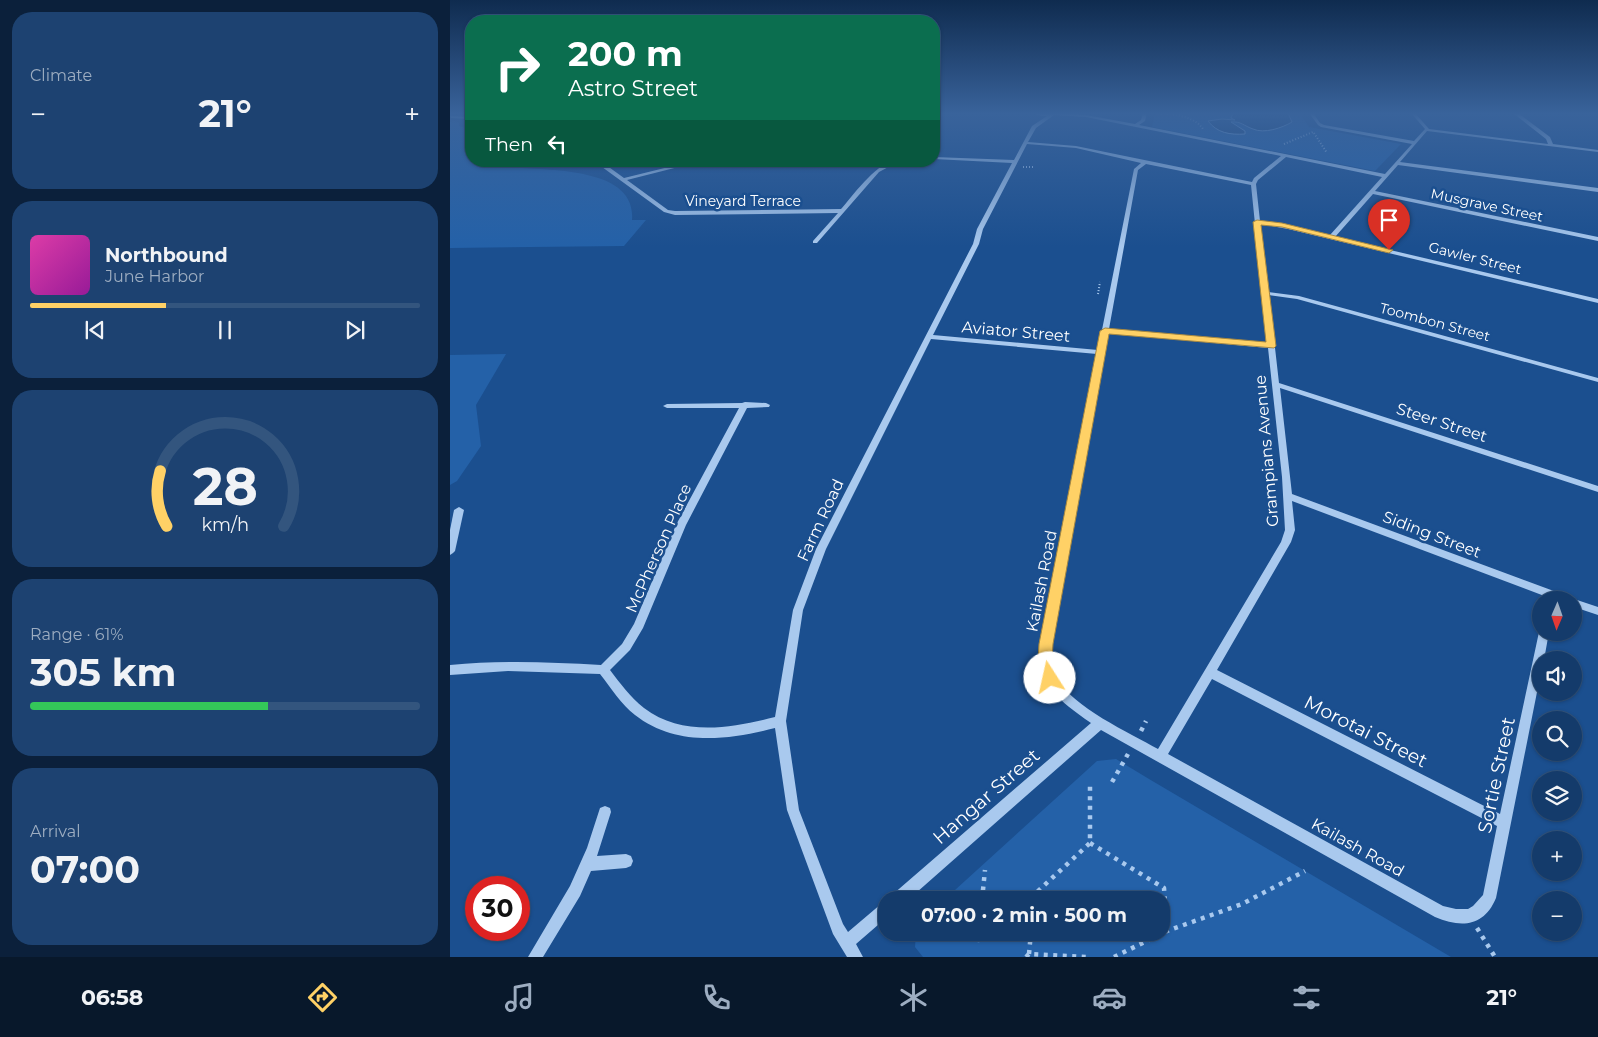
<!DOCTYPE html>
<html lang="en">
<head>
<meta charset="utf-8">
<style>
	:root { --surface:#143b6b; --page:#1d4271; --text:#f1f3f6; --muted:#9dadc1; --line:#33557e; --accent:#ffd166 }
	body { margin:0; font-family:Montserrat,sans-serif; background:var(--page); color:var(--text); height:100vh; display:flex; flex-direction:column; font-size:19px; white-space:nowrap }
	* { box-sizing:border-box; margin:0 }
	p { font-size:16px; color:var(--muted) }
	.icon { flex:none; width:28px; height:28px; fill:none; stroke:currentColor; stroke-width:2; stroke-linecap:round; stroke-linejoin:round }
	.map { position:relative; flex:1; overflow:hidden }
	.details { display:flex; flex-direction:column; gap:12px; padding:12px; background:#0b203b; width:450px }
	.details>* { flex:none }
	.top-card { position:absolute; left:15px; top:15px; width:475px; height:152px; border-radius:20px; box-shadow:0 1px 4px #0004,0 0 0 1px var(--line); background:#0b6e4f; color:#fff; overflow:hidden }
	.needle { width:32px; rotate:182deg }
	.buttons { position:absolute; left:1082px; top:591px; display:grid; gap:10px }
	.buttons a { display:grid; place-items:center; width:50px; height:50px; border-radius:50%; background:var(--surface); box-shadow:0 1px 4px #0004,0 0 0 1px var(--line); font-size:25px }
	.speed { position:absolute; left:15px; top:876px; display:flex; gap:10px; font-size:25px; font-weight:700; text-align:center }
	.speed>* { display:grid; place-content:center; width:65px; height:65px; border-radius:50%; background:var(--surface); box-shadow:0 1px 4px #0004,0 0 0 1px var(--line); line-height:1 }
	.speed .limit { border:8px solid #d22; background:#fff; color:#111 }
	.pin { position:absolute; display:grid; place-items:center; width:42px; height:42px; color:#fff; margin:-51px -21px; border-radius:50% 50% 50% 0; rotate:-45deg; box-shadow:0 0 5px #0007 }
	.pin .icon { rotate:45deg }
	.me { position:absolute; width:55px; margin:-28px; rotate:350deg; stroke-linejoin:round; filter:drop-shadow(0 0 4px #0008) }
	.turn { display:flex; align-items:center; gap:18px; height:105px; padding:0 20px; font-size:22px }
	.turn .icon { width:65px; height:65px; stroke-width:2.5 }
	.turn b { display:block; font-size:35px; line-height:42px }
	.then { display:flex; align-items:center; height:48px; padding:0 20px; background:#0003; gap:10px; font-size:19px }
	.big { font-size:38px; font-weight:700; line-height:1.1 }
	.details .tile { flex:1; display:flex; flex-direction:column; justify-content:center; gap:8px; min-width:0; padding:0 18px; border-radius:20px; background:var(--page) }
	.details .dial { align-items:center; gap:0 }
	.dial svg { height:130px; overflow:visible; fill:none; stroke:var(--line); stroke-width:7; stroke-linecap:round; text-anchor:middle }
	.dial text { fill:var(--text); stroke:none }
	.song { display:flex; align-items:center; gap:15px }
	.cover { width:60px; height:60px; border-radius:8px; background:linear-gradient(135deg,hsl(320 70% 55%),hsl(300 70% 35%)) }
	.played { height:5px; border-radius:2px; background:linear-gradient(90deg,var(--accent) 35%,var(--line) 35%) }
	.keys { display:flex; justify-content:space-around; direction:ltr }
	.heat { display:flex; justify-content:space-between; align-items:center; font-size:28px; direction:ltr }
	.charge { height:8px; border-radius:4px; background:linear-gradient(90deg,#34c759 61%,var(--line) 0) }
	.trip { position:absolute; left:428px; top:891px; width:292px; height:50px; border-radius:20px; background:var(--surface); box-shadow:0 1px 4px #0004,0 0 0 1px var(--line); font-weight:700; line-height:50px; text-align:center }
	.menu { display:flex; height:80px; justify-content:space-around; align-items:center; background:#08182b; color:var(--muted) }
	.menu .icon { width:35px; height:35px }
	.menu .selected { color:var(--accent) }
	.menu b { font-size:22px; color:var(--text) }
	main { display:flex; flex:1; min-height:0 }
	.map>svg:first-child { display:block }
	.green { fill:#2461a8 }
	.water { fill:#123a6d; stroke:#9cc4f0 }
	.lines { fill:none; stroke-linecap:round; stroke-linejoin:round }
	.path-far1 { stroke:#a9c9ee; stroke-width:2; stroke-dasharray:1 2; stroke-linecap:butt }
	.path { stroke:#a9c9ee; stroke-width:4.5; stroke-dasharray:4 5.5; stroke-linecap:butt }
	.minor { fill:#a9c9ee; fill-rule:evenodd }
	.route { fill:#ffd166; stroke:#a68842 }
	.labels { text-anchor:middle; stroke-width:5; stroke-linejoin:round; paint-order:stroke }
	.far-street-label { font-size:14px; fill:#fff; stroke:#1b4f8f }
	.street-label { font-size:16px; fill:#fff; stroke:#1b4f8f }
	.near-street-label { font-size:19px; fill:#fff; stroke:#1b4f8f }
</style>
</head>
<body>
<main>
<section class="details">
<div class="tile"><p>Climate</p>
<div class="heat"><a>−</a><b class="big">21°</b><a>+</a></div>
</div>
<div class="tile">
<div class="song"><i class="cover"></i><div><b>Northbound</b><p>June Harbor</p></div></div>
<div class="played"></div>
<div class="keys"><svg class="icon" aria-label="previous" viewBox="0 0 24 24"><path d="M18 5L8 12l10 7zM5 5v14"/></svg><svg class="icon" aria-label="pause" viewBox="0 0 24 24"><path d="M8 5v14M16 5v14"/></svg><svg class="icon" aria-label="next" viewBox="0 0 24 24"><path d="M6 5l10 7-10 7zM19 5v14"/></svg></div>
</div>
<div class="tile dial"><svg viewBox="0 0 100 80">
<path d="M14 69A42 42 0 1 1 86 69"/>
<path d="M14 69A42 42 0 0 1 10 35" stroke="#ffd166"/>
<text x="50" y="56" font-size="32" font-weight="700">28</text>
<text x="50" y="72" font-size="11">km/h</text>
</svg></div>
<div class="tile"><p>Range · 61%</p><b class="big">305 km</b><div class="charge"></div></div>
<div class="tile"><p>Arrival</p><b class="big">07:00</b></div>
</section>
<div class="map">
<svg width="1148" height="957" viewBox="0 0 1148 957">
	<rect width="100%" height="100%" fill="#1b4f8f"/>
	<g class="green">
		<polygon points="705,113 850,113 859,127 951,144 925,171 702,127"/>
		<path d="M5,121l4,2v3l12,4v31c7,0 26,-2 31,0 4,2 4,5 10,6 34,4 125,-1 120,53h14l-22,26 -174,2v-126z"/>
		<polygon points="56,354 26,405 31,446 7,481 0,485 0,355"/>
		<polygon points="666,759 699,779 1001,957 473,957 465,947 466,933 711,932 711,900 494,900 647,761"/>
	</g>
	<path class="water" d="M783,113h55l4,9c-10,6 -28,12 -39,7 -9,-3 -12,-8 -22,-7l14,9v3c-15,1 -28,-1 -37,-13l14,-2 13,1 -4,-2z"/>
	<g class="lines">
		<g class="path-far1">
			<path d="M705,113c15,1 39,2 48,16"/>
			<polyline points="864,133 877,153"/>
			<polyline points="834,144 863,132"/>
			<polyline points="454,164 477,162"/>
			<polyline points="573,167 583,167"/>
			<polyline points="648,294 650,282"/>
		</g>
		<g class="path">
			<polyline points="691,731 696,721"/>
			<polyline points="662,782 678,754"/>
			<polyline points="640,843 714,888 717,931"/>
			<polyline points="532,900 535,870"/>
			<polyline points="584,900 587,892 640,843 640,783"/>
			<polyline points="1027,928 1045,957"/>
			<polyline points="527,942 528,932"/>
			<polyline points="579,954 581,932"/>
			<polyline points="576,957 579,954 638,957"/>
			<polyline points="664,957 717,931 792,904 855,871"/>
		</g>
		<g class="minor">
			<path d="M583,113l53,2 49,9 6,-4 2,-7h4l-2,8 -6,4 246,49 27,-30 -91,-17 -3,-2 -9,-12h4l7,10 4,2 90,16 11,-12 -14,-16h4l14,16 119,15 -2,-5 -33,-26h5l32,24 3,7 45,6v2l-171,-21 -27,31 198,26v4l-200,-27 -23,26 223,46v4l-225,-47 -38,43 263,62v4l-310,-74 -28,-5 8,68 31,4 299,82v4l-301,-83 -28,-4 10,88 319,103v6l-318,-104 12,106 278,103 1,3 3,-1 24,8v8l-24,-8v-7h-19l-263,-99 3,29 -4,12 -74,128 283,144 39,-182 2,-3v3h8l-5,28h-3v12l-45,226c-12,29 -35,30 -61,19l-334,-187 -193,170h-18l2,-5 199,-172c-34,-24 -50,-35 -50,-79l56,-290 -166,-15 -105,210 -23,61 -17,111 13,89 44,114 5,8 33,-28 5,-2v16l-30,26 7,13h-16l-14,-23 -46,-124 -12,-82c-47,12 -99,19 -140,-13 -14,-11 -24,-27 -35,-41l-92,-3 -58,4v-10c50,-5 100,-3 151,0l21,-21 12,-20 42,-99 63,-117h-72l-4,-2 4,-2 75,-1 3,-1 21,1 4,2 -1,2 -22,1 -61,117 -43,103 -13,22 -20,20c10,13 20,27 34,38 38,29 88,20 131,9l18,-107 23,-61 157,-305 4,-15 35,-66 -78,-4v-2l80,3 18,-34 15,-10h-6zM604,115l32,2 195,39 -27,22 -2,4 -176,-36 -48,-4 8,-14zM577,144l49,4 65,15 -7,6 -36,181 -165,-15 46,-91 4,-15zM836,157l96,20 -52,58 -42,-10 -28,-4 -4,-37 2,-4zM696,164l105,21 11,107 -1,1 1,1 5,50 -158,-15 29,-159zM658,333l160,15 14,129 3,53 -4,12 -123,207c-28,-16 -86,-42 -101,-71 -5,-10 -5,-22 -6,-34zM762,679l285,147 -14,69 -10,11 -5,3h-12l-13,-3 -275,-152z"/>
			<polygon points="0,116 21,117 21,119 1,118"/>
			<path d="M152,161h4v4l18,13 69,-17h9l-75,19 41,30 7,1 166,-2c10,-11 39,-52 55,-46l-17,9 -62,71h-4v-2l25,-28 -163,2 -11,-3 -62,-45z"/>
			<polygon points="9,507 14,510 5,551 3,553 0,555 0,530 4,510"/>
			<polygon points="155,806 160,808 161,812 147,856 176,854 181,856 183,861 181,866 176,868 141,871 130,896 93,957 78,957 120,886 137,848 150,808"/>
		</g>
	</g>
	<linearGradient id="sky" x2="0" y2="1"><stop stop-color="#0f2b4f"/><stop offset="0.46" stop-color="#39639b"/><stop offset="1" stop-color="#39639b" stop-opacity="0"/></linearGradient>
	<rect width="1148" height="247" fill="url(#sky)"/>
	<polygon class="route" points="807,220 832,223 943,250 939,253 832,227 811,225 826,346 824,348 659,334 603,644 602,660 607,678 605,683 600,685 594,683 588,660 589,644 650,331 655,328 816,342 803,222"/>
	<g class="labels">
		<g class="far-street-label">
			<text x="293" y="206">Vineyard Terrace</text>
			<text transform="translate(1037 205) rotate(12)" y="5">Musgrave Street</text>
			<text transform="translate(1025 258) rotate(14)" y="5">Gawler Street</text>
			<text transform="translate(985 322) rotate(15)" y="5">Toombon Street</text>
		</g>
		<g class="street-label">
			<text transform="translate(566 331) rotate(5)" y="6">Aviator Street</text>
			<text transform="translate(992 422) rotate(18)" y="6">Steer Street</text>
			<text transform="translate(816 451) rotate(-95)" y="6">Grampians Avenue</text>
			<text transform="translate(370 520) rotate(-65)" y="6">Farm Road</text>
			<text transform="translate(982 534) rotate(21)" y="6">Siding Street</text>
			<text transform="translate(208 548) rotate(-66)" y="6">McPherson Place</text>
			<text transform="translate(591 581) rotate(-79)" y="6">Kailash Road</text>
			<text transform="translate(908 847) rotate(29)" y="6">Kailash Road</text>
		</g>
		<g class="near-street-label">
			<text transform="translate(916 731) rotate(27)" y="7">Morotai Street</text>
			<text transform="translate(1046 775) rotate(-78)" y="7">Sortie Street</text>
			<text transform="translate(536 796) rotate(-41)" y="7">Hangar Street</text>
		</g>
	</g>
</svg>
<div class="buttons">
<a><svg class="needle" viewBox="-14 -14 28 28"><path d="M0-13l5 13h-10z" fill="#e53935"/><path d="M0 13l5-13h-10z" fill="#9dadc1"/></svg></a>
<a><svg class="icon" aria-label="sound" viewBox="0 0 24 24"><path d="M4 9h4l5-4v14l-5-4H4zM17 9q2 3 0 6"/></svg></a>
<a><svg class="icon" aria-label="search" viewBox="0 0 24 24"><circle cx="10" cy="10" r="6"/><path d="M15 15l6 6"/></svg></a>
<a><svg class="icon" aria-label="layers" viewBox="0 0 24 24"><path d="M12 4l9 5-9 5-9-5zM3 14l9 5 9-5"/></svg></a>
<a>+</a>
<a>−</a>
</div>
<div class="speed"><div class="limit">30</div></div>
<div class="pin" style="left:939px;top:250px;background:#d93025"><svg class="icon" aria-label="arrive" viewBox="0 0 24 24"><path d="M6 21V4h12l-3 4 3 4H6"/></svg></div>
<svg class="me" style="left:600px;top:678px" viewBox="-20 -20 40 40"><circle r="19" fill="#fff"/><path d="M0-13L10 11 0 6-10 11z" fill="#ffd166"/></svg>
<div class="trip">07:00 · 2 min · 500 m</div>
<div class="top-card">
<div class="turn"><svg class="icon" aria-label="right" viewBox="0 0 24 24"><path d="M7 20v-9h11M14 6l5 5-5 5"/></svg><div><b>200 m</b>Astro Street</div></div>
<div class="then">Then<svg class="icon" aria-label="left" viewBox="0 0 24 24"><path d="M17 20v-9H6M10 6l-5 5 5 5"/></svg></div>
</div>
</div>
</main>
<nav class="menu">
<b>06:58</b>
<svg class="icon selected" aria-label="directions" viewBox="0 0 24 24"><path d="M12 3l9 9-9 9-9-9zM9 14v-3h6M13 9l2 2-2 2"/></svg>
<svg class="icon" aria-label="music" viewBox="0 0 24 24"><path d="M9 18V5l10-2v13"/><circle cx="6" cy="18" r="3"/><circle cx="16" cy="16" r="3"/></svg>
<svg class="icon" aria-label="phone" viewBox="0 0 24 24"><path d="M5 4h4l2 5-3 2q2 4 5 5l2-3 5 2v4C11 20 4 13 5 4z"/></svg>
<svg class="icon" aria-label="climate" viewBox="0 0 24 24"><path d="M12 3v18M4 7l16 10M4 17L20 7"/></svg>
<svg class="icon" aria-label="car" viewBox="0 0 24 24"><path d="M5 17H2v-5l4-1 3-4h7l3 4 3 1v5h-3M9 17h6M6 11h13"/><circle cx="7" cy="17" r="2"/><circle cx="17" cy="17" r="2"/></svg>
<svg class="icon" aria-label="filters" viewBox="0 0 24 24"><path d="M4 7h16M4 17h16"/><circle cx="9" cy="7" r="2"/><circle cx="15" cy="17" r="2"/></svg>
<b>21°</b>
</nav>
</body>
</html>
